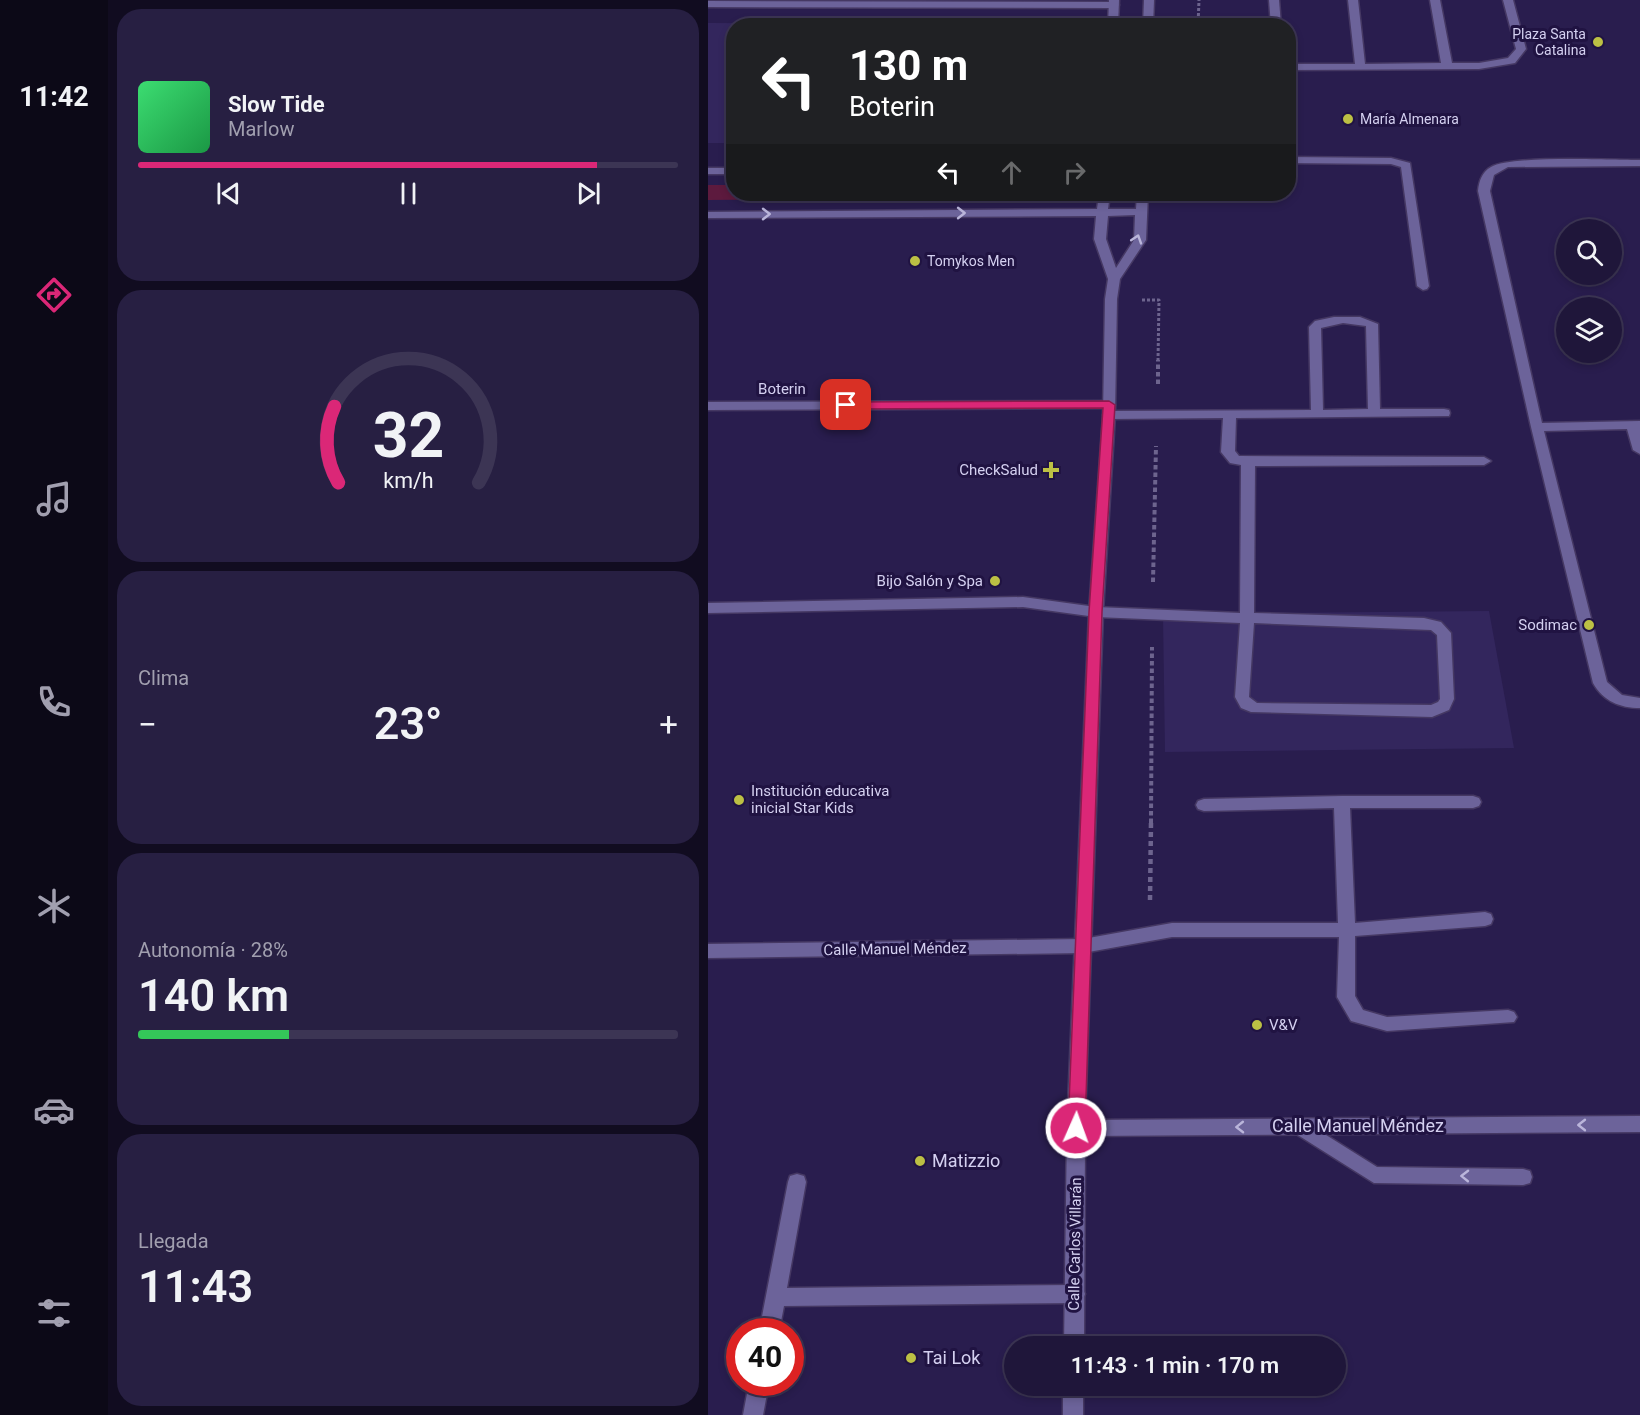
<!DOCTYPE html>
<html lang="es">
<head>
<meta charset="utf-8">
<style>
	:root { --surface:#1f163a; --page:#271f42; --text:#f1f3f6; --muted:#a19faf; --line:#3c3554; --accent:#db2777 }
	body { margin:0; font-family:Roboto,sans-serif; background:var(--page); color:var(--text); height:100vh; display:flex; flex-direction:column; font-size:22px; white-space:nowrap }
	* { box-sizing:border-box; margin:0 }
	p { font-size:20px; color:var(--muted) }
	.icon { flex:none; width:33px; height:33px; fill:none; stroke:currentColor; stroke-width:2; stroke-linecap:round; stroke-linejoin:round }
	.map { position:relative; flex:1; overflow:hidden }
	.panel { display:flex; flex-direction:column; gap:9px; padding:9px; background:#110c20; width:600px }
	.panel>* { flex:none }
	.hud { position:absolute; left:18px; top:18px; width:570px; height:183px; border-radius:24px; box-shadow:0 3px 9px #0003,0 0 0 2px var(--line); background:#202124; color:#fff; overflow:hidden }
	.fabs { position:absolute; left:848px; top:219px; display:grid; gap:12px }
	.fabs a { display:grid; place-items:center; width:66px; height:66px; border-radius:50%; background:var(--surface); box-shadow:0 3px 9px #0003,0 0 0 2px var(--line); font-size:30px }
	.speed { position:absolute; left:18px; top:1318px; display:flex; gap:12px; font-size:30px; font-weight:700; text-align:center }
	.speed>* { display:grid; place-content:center; width:78px; height:78px; border-radius:50%; background:var(--surface); box-shadow:0 3px 9px #0003,0 0 0 2px var(--line); line-height:1 }
	.speed .limit { border:9px solid #d22; background:#fff; color:#111 }
	.pin { position:absolute; display:grid; place-items:center; width:51px; height:51px; color:#fff; margin:-26px; border-radius:12px; box-shadow:0 3px 9px #0006 }
	.me { position:absolute; width:66px; margin:-33px; rotate:2deg; stroke-linejoin:round; filter:drop-shadow(0 0 4px #0008) }
	.turn { display:flex; align-items:center; gap:21px; height:126px; padding:0 24px; font-size:27px }
	.turn .icon { width:78px; height:78px; stroke-width:2.5 }
	.turn b { display:block; font-size:42px; line-height:51px }
	.lanes { display:flex; align-items:center; height:57px; padding:0 24px; background:#0003; justify-content:center; gap:30px; direction:ltr }
	.lanes .off { opacity:.35 }
	.big { font-size:45px; font-weight:600; line-height:1.1 }
	.panel .widget { flex:1; display:flex; flex-direction:column; justify-content:center; gap:9px; min-width:0; padding:0 21px; border-radius:24px; background:var(--page) }
	.panel .dial { align-items:center; gap:0 }
	.dial svg { height:156px; overflow:visible; fill:none; stroke:var(--line); stroke-width:7; stroke-linecap:round; text-anchor:middle }
	.dial text { fill:var(--text); stroke:none }
	.song { display:flex; align-items:center; gap:18px }
	.cover { width:72px; height:72px; border-radius:9px; background:linear-gradient(135deg,hsl(140 70% 55%),hsl(140 70% 35%)) }
	.played { height:6px; border-radius:3px; background:linear-gradient(90deg,var(--accent) 85%,var(--line) 85%) }
	.keys { display:flex; justify-content:space-around; direction:ltr }
	.heat { display:flex; justify-content:space-between; align-items:center; font-size:33px; direction:ltr }
	.charge { height:9px; border-radius:4px; background:linear-gradient(90deg,#34c759 28%,var(--line) 0) }
	.trip { position:absolute; left:296px; top:1336px; width:342px; height:60px; border-radius:30px; background:var(--surface); box-shadow:0 3px 9px #0003,0 0 0 2px var(--line); font-weight:600; line-height:60px; text-align:center }
	main { display:flex; flex:1; min-height:0 }
	.tab-bar { display:flex; flex-direction:column; width:108px; justify-content:space-around; align-items:center; background:#0c0917; color:var(--muted) }
	.tab-bar .icon { width:42px; height:42px }
	.tab-bar .active { color:var(--accent) }
	.tab-bar b { font-size:27px; color:var(--text) }
	.map>svg:first-child { display:block }
	.built { fill:#33265d }
	.green { fill:#5d1a3e }
	.lines { fill:none; stroke-linecap:round; stroke-linejoin:round }
	.service-casing { stroke:#453863; stroke-width:3 }
	.minor-casing { stroke:#453863; stroke-width:3 }
	.tertiary-casing { stroke:#453863; stroke-width:3 }
	.path-far2 { stroke:#6d648e; stroke-width:3; stroke-dasharray:3 2; stroke-linecap:butt }
	.path-far1 { stroke:#6d648e; stroke-width:4; stroke-dasharray:4.5 3; stroke-linecap:butt }
	.path { stroke:#6d648e; stroke-width:4.5; stroke-dasharray:5 4; stroke-linecap:butt }
	.service { fill:#6c639a; fill-rule:evenodd }
	.minor { fill:#6c639a; fill-rule:evenodd }
	.tertiary { fill:#6c639a; fill-rule:evenodd }
	.oneway { stroke:#bab5da }
	.route { fill:#db2777; stroke:#8e194d; stroke-width:1.5 }
	.poi-dot { fill:#bcc044; stroke:#201342; stroke-width:2 }
	.labels { text-anchor:middle; stroke-width:6; stroke-linejoin:round; paint-order:stroke }
	.far-poi-label { font-size:14px; fill:#d4d0f0; stroke:#201342; text-anchor:start }
	.street-label { font-size:15px; fill:#d4d0f0; stroke:#201342 }
	.poi-label { font-size:15px; fill:#d4d0f0; stroke:#201342; text-anchor:end }
	.near-street-label { font-size:18px; fill:#d4d0f0; stroke:#201342 }
	.near-poi-label { font-size:18px; fill:#d4d0f0; stroke:#201342; text-anchor:start }
</style>
</head>
<body>
<main>
<nav class="tab-bar">
<b>11:42</b>
<svg class="icon active" aria-label="directions" viewBox="0 0 24 24"><path d="M12 3l9 9-9 9-9-9zM9 14v-3h6M13 9l2 2-2 2"/></svg>
<svg class="icon" aria-label="music" viewBox="0 0 24 24"><path d="M9 18V5l10-2v13"/><circle cx="6" cy="18" r="3"/><circle cx="16" cy="16" r="3"/></svg>
<svg class="icon" aria-label="phone" viewBox="0 0 24 24"><path d="M5 4h4l2 5-3 2q2 4 5 5l2-3 5 2v4C11 20 4 13 5 4z"/></svg>
<svg class="icon" aria-label="climate" viewBox="0 0 24 24"><path d="M12 3v18M4 7l16 10M4 17L20 7"/></svg>
<svg class="icon" aria-label="car" viewBox="0 0 24 24"><path d="M5 17H2v-5l4-1 3-4h7l3 4 3 1v5h-3M9 17h6M6 11h13"/><circle cx="7" cy="17" r="2"/><circle cx="17" cy="17" r="2"/></svg>
<svg class="icon" aria-label="filters" viewBox="0 0 24 24"><path d="M4 7h16M4 17h16"/><circle cx="9" cy="7" r="2"/><circle cx="15" cy="17" r="2"/></svg>
</nav>
<section class="panel">
<div class="widget">
<div class="song"><i class="cover"></i><div><b>Slow Tide</b><p>Marlow</p></div></div>
<div class="played"></div>
<div class="keys"><svg class="icon" aria-label="previous" viewBox="0 0 24 24"><path d="M18 5L8 12l10 7zM5 5v14"/></svg><svg class="icon" aria-label="pause" viewBox="0 0 24 24"><path d="M8 5v14M16 5v14"/></svg><svg class="icon" aria-label="next" viewBox="0 0 24 24"><path d="M6 5l10 7-10 7zM19 5v14"/></svg></div>
</div>
<div class="widget dial"><svg viewBox="0 0 100 80">
<path d="M14 69A42 42 0 1 1 86 69"/>
<path d="M14 69A42 42 0 0 1 12 30" stroke="#db2777"/>
<text x="50" y="56" font-size="32" font-weight="700">32</text>
<text x="50" y="72" font-size="11">km/h</text>
</svg></div>
<div class="widget"><p>Clima</p>
<div class="heat"><a>−</a><b class="big">23°</b><a>+</a></div>
</div>
<div class="widget"><p>Autonomía · 28%</p><b class="big">140 km</b><div class="charge"></div></div>
<div class="widget"><p>Llegada</p><b class="big">11:43</b></div>
</section>
<div class="map">
<svg width="932" height="1415" viewBox="0 0 932 1415">
	<rect width="100%" height="100%" fill="#291d4e"/>
	<g class="built">
		<polygon points="0,23 391,24 26,26 25,143 0,143"/>
		<polygon points="781,611 806,748 457,752 455,614"/>
	</g>
	<polygon class="green" points="0,185 25,185 26,194 353,194 352,197 0,200"/>
	<g class="lines">
		<g class="service-casing">
			<g id="service">
				<polygon points="561,0 571,0 573,26 563,26"/>
				<polygon points="640,0 650,0 657,64 733,63 722,0 732,0 744,63 771,63 800,58 808,49 795,0 805,0 818,49 807,63 771,69 580,70 580,64 647,64"/>
				<polygon points="580,157 683,158 702,163 721,286 719,289 715,290 709,286 693,167 683,164 580,163"/>
				<path d="M932,160v6l-132,1 -14,8 -4,16 52,232 98,-2v33l-7,-4 -6,-21 -83,2 63,251 15,13 18,3v10c-20,0 -37,-7 -47,-25l-62,-256 -53,-236c1,-10 4,-19 13,-24 20,-12 120,-7 149,-7z"/>
				<path d="M626,317h26l18,7 2,85h64l5,1 1,3 -1,3 -213,2 -1,33 4,5 245,1 7,4 -7,4 -229,1 -1,147 170,5 17,4 10,11 3,66 -5,11 -17,7 -181,-5 -10,-4 -6,-11 5,-74 -144,-6 -7,-5 7,-5 144,6 1,-148 -11,-2 -9,-11 2,-34 -114,1 -6,-4 6,-4 202,-1 -2,-83 6,-6zM635,323l23,3 2,83 -45,1 -2,-82zM546,623l177,7 6,5 3,64 -2,3 -7,3 -174,-2 -8,-6z"/>
				<polygon points="634,796 765,796 771,798 773,802 771,806 765,808 642,808 647,923 777,912 783,914 785,919 783,924 777,926 647,936 647,996 655,1010 679,1017 800,1010 806,1012 809,1017 806,1022 679,1031 643,1021 629,997 631,937 464,937 375,953 369,951 367,946 369,941 375,939 464,923 630,923 626,808 496,811 490,809 488,805 490,801 496,799"/>
				<polygon points="591,1118 669,1167 815,1169 822,1171 824,1177 822,1183 815,1185 666,1183 585,1132 582,1126 585,1120"/>
				<polygon points="89,1174 96,1176 98,1182 79,1288 367,1285 374,1287 377,1294 374,1301 367,1303 76,1306 71,1332 51,1332 80,1182 82,1176"/>
				<polygon points="41,1383 61,1383 55,1415 35,1415"/>
			</g>
		</g>
		<g class="minor-casing">
			<g id="minor">
				<polygon points="0,1 406,2 411,5 406,8 0,7"/>
				<polygon points="401,401 407,405 405,408 0,410 0,402"/>
				<polygon points="315,597 388,607 395,612 388,617 315,607 0,613 0,603"/>
				<polygon points="375,939 381,941 383,946 381,951 375,953 0,958 0,944"/>
			</g>
		</g>
		<g class="tertiary-casing">
			<g id="tertiary">
				<polygon points="401,0 411,0 410,26 400,26"/>
				<polygon points="436,0 446,0 445,26 435,26"/>
				<rect x="0" y="168" width="26" height="6"/>
				<path d="M391,194h11l-2,15h28l1,-15h11l-2,46 -26,39 -3,20 -2,116 -12,197 -18,508 555,-4v16l-555,4 -1,211h-20l3,-219 22,-516 14,-197 2,-116 3,-20 -14,-40 2,-23 -388,2v-6l389,-3zM427,215l-1,25 -18,28 -10,-29 2,-23z"/>
				<rect x="355" y="1386" width="20" height="29"/>
			</g>
		</g>
		<g class="path-far2">
			<polyline points="490,26 491,0"/>
			<polyline points="434,300 451,300 450,361"/>
		</g>
		<g class="path-far1">
			<polyline points="450,384 450,360"/>
			<polyline points="445,582 448,446"/>
			<polyline points="443,823 444,647"/>
		</g>
		<polyline class="path" points="442,900 443,822"/>
		<use href="#service" class="service"/>
		<use href="#minor" class="minor"/>
		<use href="#tertiary" class="tertiary"/>
	</g>
	<defs><path id="oneway-chevron" d="M-2-3.5L2.5 0L-2 3.5" fill="none" stroke-width="1.6" stroke-linecap="round" stroke-linejoin="round" transform="scale(1.5)"/></defs>
	<g class="oneway">
		<use href="#oneway-chevron" transform="translate(253 213)"/>
		<use href="#oneway-chevron" transform="translate(58 214)"/>
		<use href="#oneway-chevron" transform="translate(429 239) rotate(-72)"/>
		<use href="#oneway-chevron" transform="translate(874 1125) rotate(180)"/>
		<use href="#oneway-chevron" transform="translate(532 1127) rotate(179)"/>
		<use href="#oneway-chevron" transform="translate(757 1176) rotate(-179)"/>
	</g>
	<polygon class="route" points="401,401 407,405 394,612 377,1128 374,1133 368,1135 362,1133 360,1128 381,612 395,408 138,409 133,405 138,402"/>
	<g class="poi-dot">
		<circle cx="890" cy="42" r="6"/>
		<circle cx="640" cy="119" r="6"/>
		<circle cx="207" cy="261" r="6"/>
		<path d="M340 461h6v6h6v6h-6v6h-6v-6h-6v-6h6z"/>
		<circle cx="287" cy="581" r="6"/>
		<circle cx="881" cy="625" r="6"/>
		<circle cx="31" cy="800" r="6"/>
		<circle cx="549" cy="1025" r="6"/>
		<circle cx="212" cy="1161" r="6"/>
		<circle cx="203" cy="1358" r="6"/>
	</g>
	<g class="labels">
		<g class="far-poi-label">
			<text x="878" y="39" text-anchor="end">Plaza Santa<tspan x="878" dy="16">Catalina</tspan></text>
			<text x="652" y="124">María Almenara</text>
			<text x="219" y="266">Tomykos Men</text>
		</g>
		<g class="street-label">
			<text x="74" y="394">Boterin</text>
			<text transform="translate(187 949) rotate(-1)" y="5">Calle Manuel Méndez</text>
			<text transform="translate(367 1244) rotate(-89)" y="5">Calle Carlos Villarán</text>
		</g>
		<g class="poi-label">
			<text x="330" y="475">CheckSalud</text>
			<text x="275" y="586">Bijo Salón y Spa</text>
			<text x="869" y="630">Sodimac</text>
			<text x="43" y="796" text-anchor="start">Institución educativa<tspan x="43" dy="17">inicial Star Kids</tspan></text>
			<text x="561" y="1030" text-anchor="start">V&amp;V</text>
		</g>
		<g class="near-street-label">
			<text x="650" y="1132">Calle Manuel Méndez</text>
		</g>
		<g class="near-poi-label">
			<text x="224" y="1167">Matizzio</text>
			<text x="215" y="1364">Tai Lok</text>
		</g>
	</g>
</svg>
<div class="fabs">
<a><svg class="icon" aria-label="search" viewBox="0 0 24 24"><circle cx="10" cy="10" r="6"/><path d="M15 15l6 6"/></svg></a>
<a><svg class="icon" aria-label="layers" viewBox="0 0 24 24"><path d="M12 4l9 5-9 5-9-5zM3 14l9 5 9-5"/></svg></a>
</div>
<div class="speed"><div class="limit">40</div></div>
<div class="pin" style="left:138px;top:405px;background:#d93025"><svg class="icon" aria-label="arrive" viewBox="0 0 24 24"><path d="M6 21V4h12l-3 4 3 4H6"/></svg></div>
<svg class="me" style="left:368px;top:1128px" viewBox="-20 -20 40 40"><circle r="17" fill="#db2777" stroke="#fff" stroke-width="3"/><path d="M0-11L8 9 0 5-8 9z" fill="#fff"/></svg>
<div class="trip">11:43 · 1 min · 170 m</div>
<div class="hud">
<div class="turn"><svg class="icon" aria-label="left" viewBox="0 0 24 24"><path d="M17 20v-9H6M10 6l-5 5 5 5"/></svg><div><b>130 m</b>Boterin</div></div>
<div class="lanes"><svg class="icon" aria-label="left" viewBox="0 0 24 24"><path d="M17 20v-9H6M10 6l-5 5 5 5"/></svg><svg class="icon off" aria-label="ahead" viewBox="0 0 24 24"><path d="M12 20V5M6 11l6-6 6 6"/></svg><svg class="icon off" aria-label="right" viewBox="0 0 24 24"><path d="M7 20v-9h11M14 6l5 5-5 5"/></svg></div>
</div>
</div>
</main>
</body>
</html>
